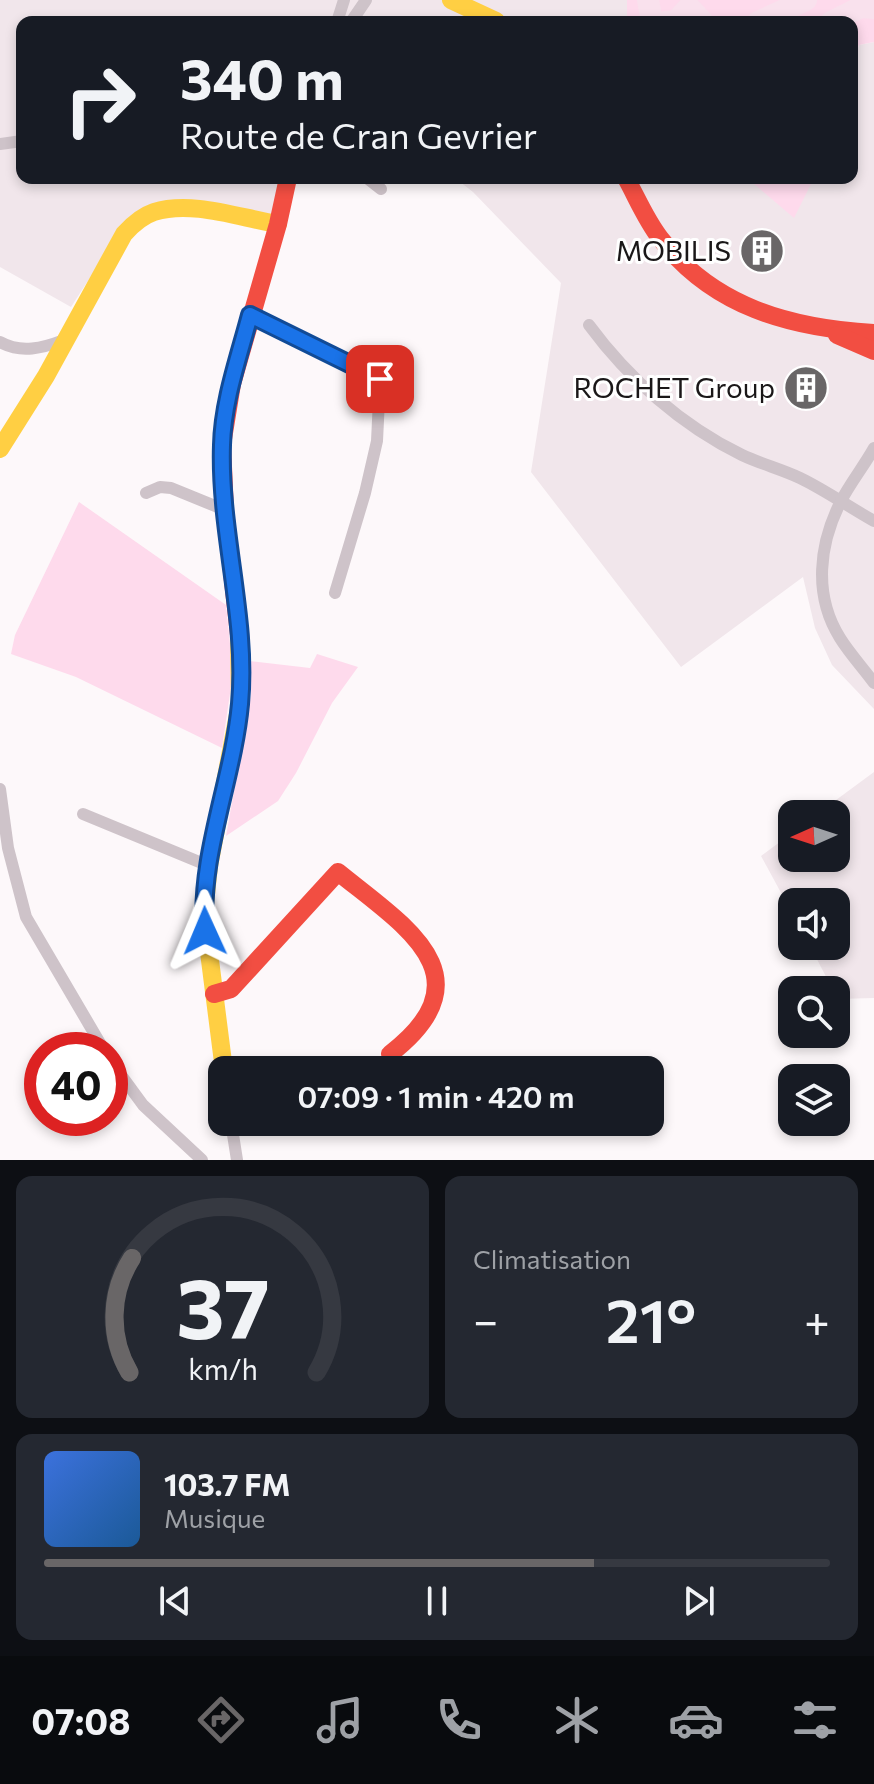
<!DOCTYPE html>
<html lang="fr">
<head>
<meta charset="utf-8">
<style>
	:root { --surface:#171b24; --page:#242831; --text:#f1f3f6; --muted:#9ea1a6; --line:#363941; --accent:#696667 }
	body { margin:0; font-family:Commissioner,sans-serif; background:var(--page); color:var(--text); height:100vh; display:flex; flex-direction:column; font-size:30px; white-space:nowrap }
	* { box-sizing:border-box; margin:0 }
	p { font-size:26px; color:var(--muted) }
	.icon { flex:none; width:44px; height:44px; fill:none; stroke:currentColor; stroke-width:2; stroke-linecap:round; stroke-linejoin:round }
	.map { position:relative; height:1160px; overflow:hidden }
	.sheet { display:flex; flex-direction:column; gap:16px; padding:16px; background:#0d0f14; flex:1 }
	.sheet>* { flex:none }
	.hud { position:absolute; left:16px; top:16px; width:842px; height:168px; border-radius:16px; box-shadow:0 4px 12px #0003; background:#171b24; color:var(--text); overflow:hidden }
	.needle { width:52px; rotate:267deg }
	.controls { position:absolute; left:778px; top:800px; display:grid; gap:16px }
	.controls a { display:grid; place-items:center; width:72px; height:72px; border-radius:16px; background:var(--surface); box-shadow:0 4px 12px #0003; font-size:40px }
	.speed { position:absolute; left:24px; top:1032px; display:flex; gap:16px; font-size:40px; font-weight:700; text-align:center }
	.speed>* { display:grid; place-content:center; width:104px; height:104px; border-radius:50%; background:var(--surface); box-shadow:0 4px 12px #0003; line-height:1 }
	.speed .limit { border:12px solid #d22; background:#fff; color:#111 }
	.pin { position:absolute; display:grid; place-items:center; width:68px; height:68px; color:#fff; margin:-34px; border-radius:16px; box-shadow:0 4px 12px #0006 }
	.me { position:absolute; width:88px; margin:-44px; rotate:359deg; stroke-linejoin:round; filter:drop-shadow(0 0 6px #0008) }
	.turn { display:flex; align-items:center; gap:28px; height:168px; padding:0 32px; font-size:36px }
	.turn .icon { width:104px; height:104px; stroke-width:2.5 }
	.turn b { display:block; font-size:56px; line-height:68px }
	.big { font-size:60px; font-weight:600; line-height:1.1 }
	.sheet .widget { flex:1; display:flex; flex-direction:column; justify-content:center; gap:12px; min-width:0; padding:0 28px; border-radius:16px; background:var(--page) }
	.sheet .dial { align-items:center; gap:0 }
	.dial svg { height:208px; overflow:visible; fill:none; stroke:var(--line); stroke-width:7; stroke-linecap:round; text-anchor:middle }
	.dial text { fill:var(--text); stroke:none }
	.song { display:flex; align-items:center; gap:24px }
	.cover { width:96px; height:96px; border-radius:12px; background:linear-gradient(135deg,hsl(220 70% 55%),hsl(210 70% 35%)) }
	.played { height:8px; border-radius:4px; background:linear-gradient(90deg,var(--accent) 70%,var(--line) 70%) }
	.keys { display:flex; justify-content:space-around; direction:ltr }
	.heat { display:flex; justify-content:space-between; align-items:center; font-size:44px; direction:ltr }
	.sheet .tiles { flex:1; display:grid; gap:16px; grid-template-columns:1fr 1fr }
	.widget:last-child { grid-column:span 2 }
	.trip { position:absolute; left:208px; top:1056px; width:456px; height:80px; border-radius:16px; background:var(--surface); box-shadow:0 4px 12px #0003; font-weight:600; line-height:80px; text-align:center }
	.dock { display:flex; height:128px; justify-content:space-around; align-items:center; background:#090b0e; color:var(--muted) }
	.dock .icon { width:56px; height:56px }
	.dock .current { color:var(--accent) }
	.dock b { font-size:36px; color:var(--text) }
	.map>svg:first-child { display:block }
	.built { fill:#f1e6eb }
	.green { fill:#fedaec }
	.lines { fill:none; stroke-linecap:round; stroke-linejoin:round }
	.river { stroke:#f9e1ed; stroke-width:22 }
	.street { stroke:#cec3c9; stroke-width:12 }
	.slow { stroke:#ffcf43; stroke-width:18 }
	.jam { stroke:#f24e42; stroke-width:18 }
	.route-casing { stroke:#114b97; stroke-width:20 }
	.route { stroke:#1a73e8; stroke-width:14 }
	.labels { text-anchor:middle; stroke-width:6; stroke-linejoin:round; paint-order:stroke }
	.poi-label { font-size:28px; fill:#1a1718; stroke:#fff; text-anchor:end }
</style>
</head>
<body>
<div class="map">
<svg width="874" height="1160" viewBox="0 0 874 1160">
	<rect width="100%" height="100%" fill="#fdf8fa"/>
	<g class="built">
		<polygon points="0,0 627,0 627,22 22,22 22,178 296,178 287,216 130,216 71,307 0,267"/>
		<polygon points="874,42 874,709 832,665 815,628 803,577 681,667 531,472 561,283 473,192 455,178 852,178 852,65 859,45"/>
		<polygon points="874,772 874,998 838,999 836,990 833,990 810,946 836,946 836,902 792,902 792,913 761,856 792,833 792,858 836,858 836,814 817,814"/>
	</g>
	<g class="green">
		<polygon points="627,0 874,0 874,42 859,45 852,65 852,22 627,22"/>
		<polygon points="747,178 814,178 794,218"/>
		<polygon points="79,502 226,605 233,673 222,748 76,677 11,654 15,635"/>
		<polygon points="317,654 358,667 332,703 296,773 278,801 226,836 251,695 249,661 310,668"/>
	</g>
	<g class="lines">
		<g class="river">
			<polyline points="648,0 652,22"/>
			<polyline points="665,22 676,21 689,7 703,22"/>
			<polyline points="758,22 806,0"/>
			<polyline points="831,22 861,7 874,8"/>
		</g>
		<g class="street">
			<polyline points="337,22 344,0"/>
			<polyline points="351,22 366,0"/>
			<polyline points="0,144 22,141"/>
			<polyline points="367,178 381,189"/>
			<polyline points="250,315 380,379 377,441 365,493 335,593"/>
			<path d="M589,325c39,53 93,101 153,130 19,9 39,14 58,23 25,12 49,29 74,43"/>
			<path d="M0,342c21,12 43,6 64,-2"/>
			<path d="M874,448c-10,18 -23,34 -33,53 -22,43 -28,94 -1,137 10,16 23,30 34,45"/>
			<polyline points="146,493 160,487 171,488 225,510"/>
			<polyline points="0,789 8,848 26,917 104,1050"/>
			<polyline points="83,814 209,866"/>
			<polyline points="110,1060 143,1105 202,1160"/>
			<polyline points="231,1122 237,1160"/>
		</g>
		<g class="slow">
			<polyline points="451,0 496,21"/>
			<path d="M0,449l46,-73 78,-142c8,-9 18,-18 30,-22 38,-12 86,6 124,12"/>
			<polyline points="224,1070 204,913 209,866 240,704 239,635"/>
		</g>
		<g class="jam">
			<path d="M626,178c11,20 20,42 34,60 53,69 130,90 214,95"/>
			<polyline points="837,335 874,351"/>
			<polyline points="239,635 225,510 222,445 232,384 278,224 288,178"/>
			<path d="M214,994l17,-5 107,-117c65,53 153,104 52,182"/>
		</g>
	</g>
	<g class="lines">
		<g class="route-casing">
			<path id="route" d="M205,931c-6,-76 28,-151 35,-227 8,-86 -21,-172 -18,-259 1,-44 17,-88 28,-130l130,64"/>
		</g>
		<use href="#route" class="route"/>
	</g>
	<defs>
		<g id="building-disc" transform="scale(2.3)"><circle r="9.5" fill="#696667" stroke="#fff"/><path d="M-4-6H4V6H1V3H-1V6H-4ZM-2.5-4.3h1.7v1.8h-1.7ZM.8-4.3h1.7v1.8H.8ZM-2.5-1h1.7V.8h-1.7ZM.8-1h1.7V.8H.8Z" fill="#fff"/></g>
	</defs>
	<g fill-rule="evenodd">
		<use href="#building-disc" x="762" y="251"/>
		<use href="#building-disc" x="806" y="388"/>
	</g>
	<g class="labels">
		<g class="poi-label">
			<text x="731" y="261">MOBILIS</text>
			<text x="775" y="398">ROCHET Group</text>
		</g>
	</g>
</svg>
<div class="controls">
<a><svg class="needle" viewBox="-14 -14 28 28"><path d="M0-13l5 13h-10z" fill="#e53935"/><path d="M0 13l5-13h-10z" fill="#9ea1a6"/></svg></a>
<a><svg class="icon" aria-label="sound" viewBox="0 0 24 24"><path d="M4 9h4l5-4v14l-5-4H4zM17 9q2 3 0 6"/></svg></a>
<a><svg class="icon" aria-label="search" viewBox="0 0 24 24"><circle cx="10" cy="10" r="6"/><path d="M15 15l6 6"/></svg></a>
<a><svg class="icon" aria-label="layers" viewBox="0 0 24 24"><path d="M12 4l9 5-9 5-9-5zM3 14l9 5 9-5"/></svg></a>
</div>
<div class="speed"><div class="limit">40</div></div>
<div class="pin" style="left:380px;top:379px;background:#d93025"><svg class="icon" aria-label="arrive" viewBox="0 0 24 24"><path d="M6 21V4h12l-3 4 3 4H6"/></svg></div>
<svg class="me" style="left:205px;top:931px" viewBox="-20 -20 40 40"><path d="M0-17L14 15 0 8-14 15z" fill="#1a73e8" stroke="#fff" stroke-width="4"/></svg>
<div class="trip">07:09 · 1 min · 420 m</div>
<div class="hud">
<div class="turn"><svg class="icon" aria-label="right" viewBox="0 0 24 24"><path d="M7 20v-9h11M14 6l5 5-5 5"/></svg><div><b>340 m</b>Route de Cran Gevrier</div></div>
</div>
</div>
<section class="sheet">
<div class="tiles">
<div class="widget dial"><svg viewBox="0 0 100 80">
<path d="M14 69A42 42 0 1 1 86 69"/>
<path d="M14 69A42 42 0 0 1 15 25" stroke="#696667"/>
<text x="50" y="56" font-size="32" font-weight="700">37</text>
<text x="50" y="72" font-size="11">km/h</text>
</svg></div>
<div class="widget"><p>Climatisation</p>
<div class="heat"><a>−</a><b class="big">21°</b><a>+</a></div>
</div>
<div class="widget">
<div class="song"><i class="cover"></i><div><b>103.7 FM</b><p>Musique</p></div></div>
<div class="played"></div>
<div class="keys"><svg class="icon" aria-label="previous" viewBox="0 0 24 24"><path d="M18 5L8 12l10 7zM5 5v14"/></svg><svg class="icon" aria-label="pause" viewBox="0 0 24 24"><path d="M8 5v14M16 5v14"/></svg><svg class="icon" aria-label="next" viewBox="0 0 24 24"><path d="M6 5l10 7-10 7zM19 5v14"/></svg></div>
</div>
</div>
</section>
<nav class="dock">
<b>07:08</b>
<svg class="icon current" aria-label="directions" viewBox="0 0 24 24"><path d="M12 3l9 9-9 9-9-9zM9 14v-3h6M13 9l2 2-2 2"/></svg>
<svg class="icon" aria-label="music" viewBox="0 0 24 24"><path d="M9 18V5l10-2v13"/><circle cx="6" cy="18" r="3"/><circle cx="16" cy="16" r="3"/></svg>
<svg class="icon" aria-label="phone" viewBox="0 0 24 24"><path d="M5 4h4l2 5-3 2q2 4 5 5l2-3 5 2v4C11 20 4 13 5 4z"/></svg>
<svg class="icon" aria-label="climate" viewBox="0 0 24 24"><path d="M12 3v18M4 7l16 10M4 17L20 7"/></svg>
<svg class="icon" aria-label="car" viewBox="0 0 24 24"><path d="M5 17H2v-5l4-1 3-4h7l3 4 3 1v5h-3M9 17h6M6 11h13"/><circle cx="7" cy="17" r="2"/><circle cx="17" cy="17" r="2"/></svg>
<svg class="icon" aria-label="filters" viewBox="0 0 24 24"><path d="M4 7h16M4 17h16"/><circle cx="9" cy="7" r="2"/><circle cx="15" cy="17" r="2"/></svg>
</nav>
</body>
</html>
